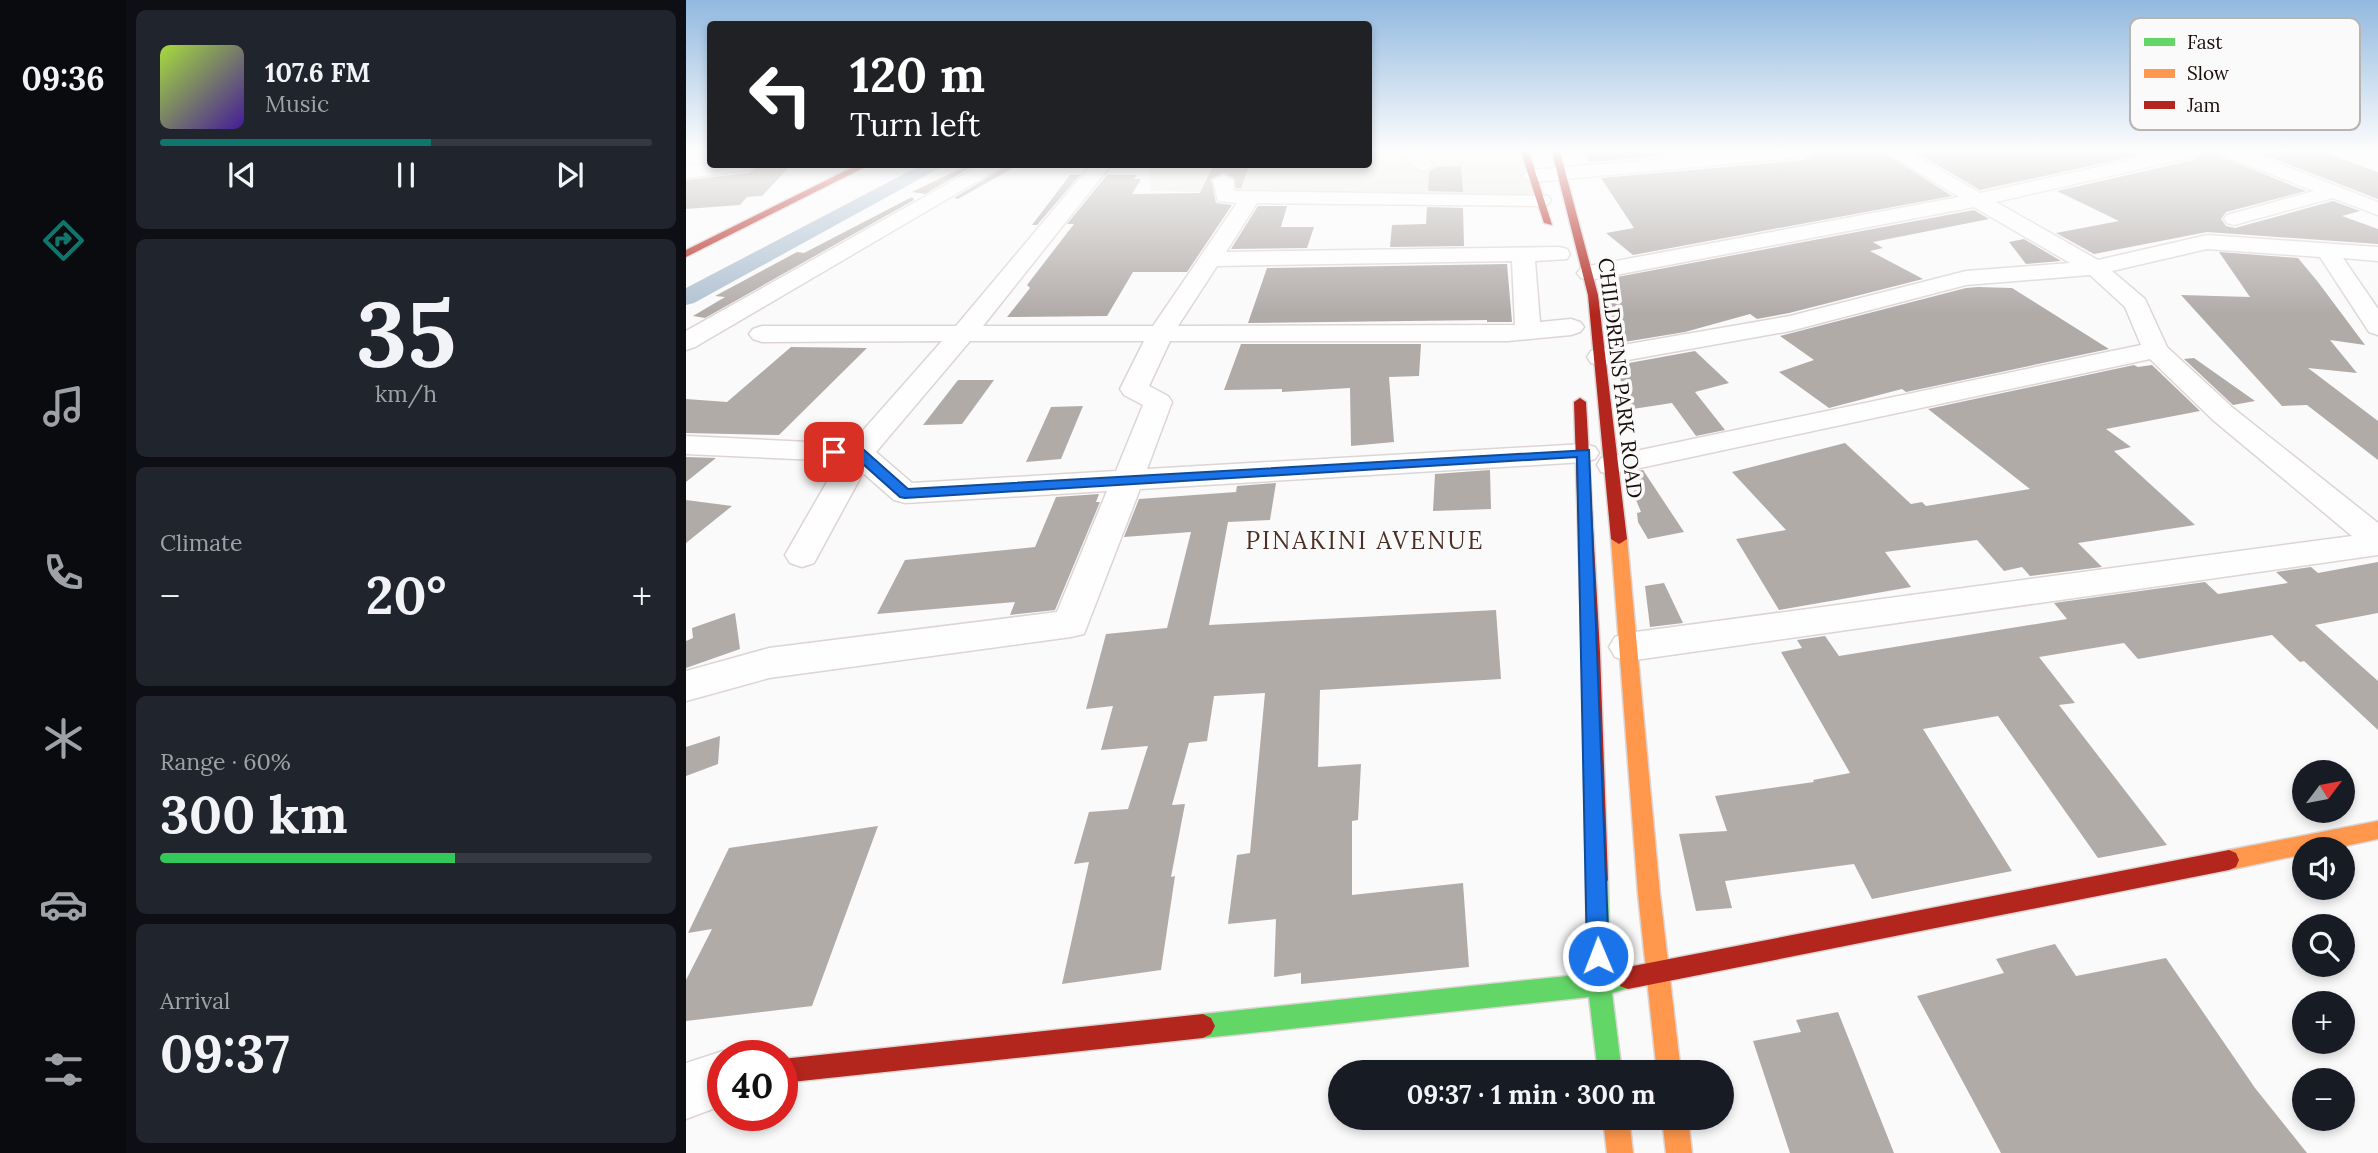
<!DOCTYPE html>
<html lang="en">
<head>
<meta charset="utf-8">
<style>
	:root { --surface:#171b24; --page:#20242c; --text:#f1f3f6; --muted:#9ea1a6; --line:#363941; --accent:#0f766e }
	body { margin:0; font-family:Lora,serif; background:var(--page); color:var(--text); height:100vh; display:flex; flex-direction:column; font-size:26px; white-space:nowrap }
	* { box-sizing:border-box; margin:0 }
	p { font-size:23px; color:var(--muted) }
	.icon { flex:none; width:38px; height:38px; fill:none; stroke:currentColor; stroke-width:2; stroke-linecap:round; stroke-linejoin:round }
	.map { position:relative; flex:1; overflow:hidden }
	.panel { display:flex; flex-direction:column; gap:10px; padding:10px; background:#0d0f14; width:560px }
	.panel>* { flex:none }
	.top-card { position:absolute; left:21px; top:21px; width:665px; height:147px; border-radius:7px; box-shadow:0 4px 10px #0003; background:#202124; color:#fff; overflow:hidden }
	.needle { width:46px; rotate:58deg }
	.controls { position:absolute; left:1606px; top:760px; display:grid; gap:14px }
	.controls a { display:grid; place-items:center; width:63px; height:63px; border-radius:50%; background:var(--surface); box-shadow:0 4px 10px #0003; font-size:35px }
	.speed { position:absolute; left:21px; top:1040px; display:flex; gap:14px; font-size:35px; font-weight:700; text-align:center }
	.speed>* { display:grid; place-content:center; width:91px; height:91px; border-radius:50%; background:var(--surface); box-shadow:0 4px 10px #0003; line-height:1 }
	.speed .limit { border:10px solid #d22; background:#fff; color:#111 }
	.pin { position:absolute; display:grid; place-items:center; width:60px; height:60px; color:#fff; margin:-30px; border-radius:14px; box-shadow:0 4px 10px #0006 }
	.me { position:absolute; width:77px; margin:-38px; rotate:359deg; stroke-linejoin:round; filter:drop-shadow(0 0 5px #0008) }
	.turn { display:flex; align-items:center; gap:24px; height:147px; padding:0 28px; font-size:32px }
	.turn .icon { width:91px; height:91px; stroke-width:2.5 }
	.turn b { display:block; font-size:49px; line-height:60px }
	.big { font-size:52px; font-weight:800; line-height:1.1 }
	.panel .widget { flex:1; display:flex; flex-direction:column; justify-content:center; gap:10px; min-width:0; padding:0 24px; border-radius:10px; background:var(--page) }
	.panel .dial { align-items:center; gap:0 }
	.dial b { font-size:91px; line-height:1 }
	.song { display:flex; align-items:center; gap:21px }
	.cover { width:84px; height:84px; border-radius:10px; background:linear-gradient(135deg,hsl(80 70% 55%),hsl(260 70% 35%)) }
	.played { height:7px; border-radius:4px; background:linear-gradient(90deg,var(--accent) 55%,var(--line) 55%) }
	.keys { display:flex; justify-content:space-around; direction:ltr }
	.heat { display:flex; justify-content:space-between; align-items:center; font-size:38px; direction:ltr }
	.charge { height:10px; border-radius:5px; background:linear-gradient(90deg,#34c759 60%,var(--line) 0) }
	.trip { position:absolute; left:642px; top:1060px; width:406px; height:70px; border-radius:35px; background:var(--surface); box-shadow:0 4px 10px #0003; font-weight:800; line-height:70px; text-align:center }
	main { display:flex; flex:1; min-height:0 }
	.dock { display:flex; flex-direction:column; width:126px; justify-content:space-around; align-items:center; background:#090b0e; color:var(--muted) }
	.dock .icon { width:49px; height:49px }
	.dock .current { color:var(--accent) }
	.dock b { font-size:32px; color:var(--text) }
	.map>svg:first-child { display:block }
	.green { fill:#e7eadc }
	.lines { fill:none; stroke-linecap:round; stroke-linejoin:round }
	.canal { fill:#afc1d1; fill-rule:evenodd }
	.building { fill:#b1aba8 }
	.street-casing { stroke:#ddd5d3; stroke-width:3 }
	.fast-casing { stroke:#ddd5d3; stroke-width:3 }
	.slow-casing { stroke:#ddd5d3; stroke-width:3 }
	.jam-casing { stroke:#ddd5d3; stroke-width:3 }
	.street { fill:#fefefe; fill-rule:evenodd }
	.fast { fill:#63d668; fill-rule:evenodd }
	.slow { fill:#ff974d; fill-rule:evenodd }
	.jam { fill:#b3261e; fill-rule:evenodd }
	.route { fill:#1a73e8; stroke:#114b97; stroke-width:2 }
	.labels { text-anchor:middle; stroke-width:7; stroke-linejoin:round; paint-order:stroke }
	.street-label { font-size:21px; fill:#1b0f0a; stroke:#fafafa }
	.quarter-label { font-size:24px; letter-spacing:2px; fill:#4c2f24; stroke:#fafafa }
	.key { fill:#fafafa; stroke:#b7b4b2; stroke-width:2 }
	.key-label { font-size:19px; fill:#1b0f0a }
</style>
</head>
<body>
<main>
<nav class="dock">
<b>09:36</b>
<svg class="icon current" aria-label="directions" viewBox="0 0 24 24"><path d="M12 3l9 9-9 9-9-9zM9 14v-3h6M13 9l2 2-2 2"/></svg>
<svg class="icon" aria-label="music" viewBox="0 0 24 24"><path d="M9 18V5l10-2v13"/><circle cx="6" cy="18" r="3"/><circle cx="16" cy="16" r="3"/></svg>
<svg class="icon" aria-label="phone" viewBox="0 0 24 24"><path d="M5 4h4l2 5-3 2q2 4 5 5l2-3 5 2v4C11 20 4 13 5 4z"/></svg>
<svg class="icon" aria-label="climate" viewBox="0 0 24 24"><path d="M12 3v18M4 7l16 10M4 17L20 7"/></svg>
<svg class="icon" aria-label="car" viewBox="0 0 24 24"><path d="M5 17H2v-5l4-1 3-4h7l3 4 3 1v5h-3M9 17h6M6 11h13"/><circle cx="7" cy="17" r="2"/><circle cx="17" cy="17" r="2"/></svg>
<svg class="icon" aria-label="filters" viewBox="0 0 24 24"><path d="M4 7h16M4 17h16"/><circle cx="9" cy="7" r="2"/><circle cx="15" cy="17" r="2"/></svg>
</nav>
<section class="panel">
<div class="widget">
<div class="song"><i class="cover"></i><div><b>107.6 FM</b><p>Music</p></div></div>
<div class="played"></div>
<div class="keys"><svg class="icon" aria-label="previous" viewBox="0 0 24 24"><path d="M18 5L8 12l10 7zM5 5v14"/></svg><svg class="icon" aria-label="pause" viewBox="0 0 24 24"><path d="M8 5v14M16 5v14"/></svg><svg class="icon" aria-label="next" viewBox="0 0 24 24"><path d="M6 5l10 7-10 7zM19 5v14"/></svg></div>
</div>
<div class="widget dial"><b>35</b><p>km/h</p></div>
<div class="widget"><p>Climate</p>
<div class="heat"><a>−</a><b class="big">20°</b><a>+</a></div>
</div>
<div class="widget"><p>Range · 60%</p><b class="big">300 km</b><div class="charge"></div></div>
<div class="widget"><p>Arrival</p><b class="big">09:37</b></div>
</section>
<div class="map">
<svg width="1692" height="1153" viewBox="0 0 1692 1153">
	<rect width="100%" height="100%" fill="#fafafa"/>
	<polygon class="green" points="683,152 832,152 850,197 464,191 463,165 682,164"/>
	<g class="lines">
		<polygon class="canal" points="237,164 261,164 8,303 0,305 0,288"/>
	</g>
	<g class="building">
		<polygon points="897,152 1020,152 904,162"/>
		<polygon points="1130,152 1197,152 1266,196 947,255 920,233 948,228 915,178 1118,160"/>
		<polygon points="1229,152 1468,152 1294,190"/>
		<polygon points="1519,152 1534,152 1538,158 1620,191 1540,212 1535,219 1540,226 1549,228 1647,201 1674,211 1656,216 1692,229 1692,244 1521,232 1408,254 1370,233 1433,221 1371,191 1508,160"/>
		<polygon points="1570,152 1636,152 1692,172 1692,199"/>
		<polygon points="74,164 106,164 76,196 61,197 54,205 0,209 0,180 62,173"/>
		<polygon points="284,164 291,164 239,194 226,192"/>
		<polygon points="324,164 334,164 272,199 268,198"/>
		<polygon points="528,164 564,164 555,188 550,188 548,178 538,172 525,179 530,203 546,205 501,272 447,272 421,316 321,317 344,288 341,285 388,224 381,224 421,175 451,175 448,179 455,179 446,194 514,193"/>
		<polygon points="775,166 777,192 742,191 743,172 750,167"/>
		<polygon points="384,175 394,175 351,225 346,225"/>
		<polygon points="226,197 228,200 19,318 7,316 39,297 29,296 111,252 118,253"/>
		<polygon points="572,206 601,206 592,237 595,227 628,227 621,248 545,249"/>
		<polygon points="741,207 777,208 778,246 704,247 706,225 740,224"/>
		<polygon points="1288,210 1303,219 1187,242 1197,248 1184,251 1237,279 1103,313 1071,319 1064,314 999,332 932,343 929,337 924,301 929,299 922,292 920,283 933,280 931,277"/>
		<polygon points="1338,239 1375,261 1340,264 1323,242"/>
		<polygon points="1533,252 1612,258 1632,282 1679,345 1644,340 1671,373 1622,368 1692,421 1692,460 1621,405 1596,406 1495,295 1564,297"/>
		<polygon points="821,264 826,322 801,322 801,320 562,323 581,268"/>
		<polygon points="1292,287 1326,288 1423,349 1220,392 1216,389 1143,408 1093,372 1128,360 1094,336 1280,288"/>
		<polygon points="555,344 735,344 733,376 703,377 708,442 665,446 664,388 596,392 596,389 538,390"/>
		<polygon points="105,347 181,348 93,435 0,433 0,399 41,402"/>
		<polygon points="1009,351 1043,383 1009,392 1039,430 1010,436 986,403 940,410 932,365"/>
		<polygon points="1508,358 1569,401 1547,405 1498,359"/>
		<polygon points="1448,365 1452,367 1466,365 1514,411 1420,429 1445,447 1428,451 1509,525 1392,543 1416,567 1344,576 1336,567 1318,571 1291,540 1199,552 1225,587 1093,610 1050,539 1100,530 1046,472 1159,443 1225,504 1236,502 1240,506 1344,489 1242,409"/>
		<polygon points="272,380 308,380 276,424 237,425"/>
		<polygon points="397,406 375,459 340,462 365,407"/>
		<polygon points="0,457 30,458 0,482"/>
		<polygon points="804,470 805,509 747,511 749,474"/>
		<polygon points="957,470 998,532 962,539 952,522 951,513 955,512 948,495 946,472"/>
		<polygon points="590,483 584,520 542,522 523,625 810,610 815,679 634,690 632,767 675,764 672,820 666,821 666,895 777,883 783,967 615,984 615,973 588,977 590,919 542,924 551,855 564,853 579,693 528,696 521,741 503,743 486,805 499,804 485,877 489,876 475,970 376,984 403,862 388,864 403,812 442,809 462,746 415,750 427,706 400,709 420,634 481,628 505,532 438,537 453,499 550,492 551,486"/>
		<polygon points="413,494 410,502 414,502 369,610 324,615 329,602 191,614 219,560 349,547 370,497"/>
		<polygon points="0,500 46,506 0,543"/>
		<polygon points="1692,562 1692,613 1629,625 1692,681 1692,730 1618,661 1614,662 1586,635 1452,659 1438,643 1353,657 1389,703 1373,705 1481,845 1412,858 1312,716 1237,729 1326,871 1186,899 1168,864 1039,881 1046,908 1010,911 993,834 1041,831 1029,796 1128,782 1127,780 1164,773 1095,652 1116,648 1111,640 1139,636 1153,656 1381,619 1368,603 1519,582 1532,594 1602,583 1590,572 1625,567 1632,573"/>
		<polygon points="978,583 997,623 964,627 959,586"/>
		<polygon points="49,613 54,649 0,668 0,641 7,638 6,628"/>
		<polygon points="34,736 32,764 0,776 0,747"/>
		<polygon points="192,826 126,1006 0,1021 0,980 26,929 2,933 43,848"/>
		<polygon points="1369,944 1390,976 1480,958 1569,1088 1621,1153 1315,1153 1231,996 1318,973 1310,959"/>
		<polygon points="1152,1012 1208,1153 1104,1153 1067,1041 1115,1032 1110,1020"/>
	</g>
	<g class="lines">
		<g class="street-casing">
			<g id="street">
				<polygon points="713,152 734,152 748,165 739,171 732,169"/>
				<polygon points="1053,152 1127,152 1118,157 846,182 836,176 846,170"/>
				<polygon points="1200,152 1223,152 1294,193 1481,152 1516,152 1507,157 1310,202 1412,260 1521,235 1692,247 1692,261 1657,258 1692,309 1692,335 1683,332 1634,257 1521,249 1426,271 1459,299 1481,347 1547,408 1692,523 1692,555 942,661 929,657 923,647 929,637 942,633 1666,536 1527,420 1464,359 926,474 915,472 911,465 915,458 926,456 1455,345 1439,307 1404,275 1280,285 1104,331 914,365 905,363 901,357 905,351 914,349 1104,316 1280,271 1384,263 1288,207 903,280 895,278 891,273 895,268 903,266 1273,197"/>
				<polygon points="1536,152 1562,152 1692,202 1692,215 1647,198 1548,225 1541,223 1538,219 1541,215 1628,191 1539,156"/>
				<polygon points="24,163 24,164 71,164 62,170 0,178 0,166"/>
				<polygon points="297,164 321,164 9,347 0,350 0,331"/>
				<path d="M406,164l19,1 -128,161h170l84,-123 -19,-2 -5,-21 10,-6 10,6 1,11 314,5 3,4 -3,4 -7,2 -284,-3 -31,49 333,-5 8,2 3,5 -3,5 -32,2 5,61 31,-3 9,3 4,5 -4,5 -9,3 -63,6h-338l-21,45 19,10 4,6 -25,67 437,-25 11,3 4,6 -4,6 -11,3 -444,27 -56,145 -13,3 -302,41 -83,23v-30l83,-23 288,-36 50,-121 -202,12 -11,-3 -31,-27 -49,90 -12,4 -12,-4 -5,-8 54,-94 -153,-7v-18l165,8 91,-103 -180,1 -9,-3 -4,-5 4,-5 9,-3h194zM826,261l3,64 -337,1 39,-60zM284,341h174l-24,48 4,6 19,10 -27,66 -204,12 -36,-31z"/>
				<polygon points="37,1051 48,1055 37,1055 37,1105 0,1119 0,1063"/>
			</g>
		</g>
		<g class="fast-casing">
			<polygon id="fast" points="911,870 918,873 922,880 924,970 942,967 950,970 953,978 950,986 926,993 936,1073 912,1073 903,997 517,1038 509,1034 505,1026 509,1018 517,1014 901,974 900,880 904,873"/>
		</g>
		<g class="slow-casing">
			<g id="slow">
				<polygon points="933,534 941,539 974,894 995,1073 971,1073 952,894 925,539"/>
				<polygon points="1692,821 1692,839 1645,849 1619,849 1619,854 1543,870 1536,867 1533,860 1536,853 1543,850"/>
				<polygon points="917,1118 943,1118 947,1153 921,1153"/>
				<polygon points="976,1118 1002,1118 1006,1153 980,1153"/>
			</g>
		</g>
		<g class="jam-casing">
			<g id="jam">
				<polygon points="835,152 843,152 866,225 858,223"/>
				<polygon points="866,152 874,152 912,295 941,539 933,544 925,539 902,295"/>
				<polygon points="173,164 185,164 0,257 0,250"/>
				<polygon points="894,398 900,402 914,652 922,880 918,887 911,890 904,887 900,880 896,652 888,402"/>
				<polygon points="1543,850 1550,853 1553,860 1550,867 1543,870 942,989 934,986 931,978 934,970 942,967"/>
				<polygon points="517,1014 525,1018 529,1026 525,1034 517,1038 96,1083 96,1059"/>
			</g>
		</g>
		<use href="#street" class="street"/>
		<use href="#fast" class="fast"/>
		<use href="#slow" class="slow"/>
		<use href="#jam" class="jam"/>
	</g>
	<linearGradient id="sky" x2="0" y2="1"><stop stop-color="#91b9df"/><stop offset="0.48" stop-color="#fdfdfd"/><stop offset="1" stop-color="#fdfdfd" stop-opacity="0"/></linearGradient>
	<rect width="1692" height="314" fill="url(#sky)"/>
	<polygon class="route" points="148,447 178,450 222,489 903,450 923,956 920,964 912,967 904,964 901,956 891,457 219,498 214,497 169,457 143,454 141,452"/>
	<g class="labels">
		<g class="street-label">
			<text transform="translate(934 378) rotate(83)" y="7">CHILDRENS PARK ROAD</text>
		</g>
		<g class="quarter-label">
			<text x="679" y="549">PINAKINI AVENUE</text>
		</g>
	</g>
	<rect x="1444" y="18" width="230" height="112" rx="10" class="key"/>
	<rect x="1458" y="38" width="31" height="8" fill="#63d668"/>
	<rect x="1458" y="69" width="31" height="9" fill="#ff974d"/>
	<rect x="1458" y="101" width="31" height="8" fill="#b3261e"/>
	<g class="key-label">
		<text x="1501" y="49">Fast</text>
		<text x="1501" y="80">Slow</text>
		<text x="1501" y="112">Jam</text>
	</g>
</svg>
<div class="controls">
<a><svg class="needle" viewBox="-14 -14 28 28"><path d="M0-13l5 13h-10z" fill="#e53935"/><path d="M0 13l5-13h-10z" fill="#9ea1a6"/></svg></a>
<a><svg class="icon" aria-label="sound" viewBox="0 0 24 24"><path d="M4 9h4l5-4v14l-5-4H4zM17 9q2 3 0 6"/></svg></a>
<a><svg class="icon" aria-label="search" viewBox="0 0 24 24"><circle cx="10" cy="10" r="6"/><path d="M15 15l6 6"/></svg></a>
<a>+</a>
<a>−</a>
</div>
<div class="speed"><div class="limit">40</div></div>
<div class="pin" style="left:148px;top:452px;background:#d93025"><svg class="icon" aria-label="arrive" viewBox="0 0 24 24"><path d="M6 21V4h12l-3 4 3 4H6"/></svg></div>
<svg class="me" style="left:912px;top:956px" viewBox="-20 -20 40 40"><circle r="17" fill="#1a73e8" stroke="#fff" stroke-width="3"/><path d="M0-11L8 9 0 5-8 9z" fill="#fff"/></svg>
<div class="trip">09:37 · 1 min · 300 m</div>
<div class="top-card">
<div class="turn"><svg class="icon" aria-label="left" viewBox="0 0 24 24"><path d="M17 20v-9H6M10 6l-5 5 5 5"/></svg><div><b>120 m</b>Turn left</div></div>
</div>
</div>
</main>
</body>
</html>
